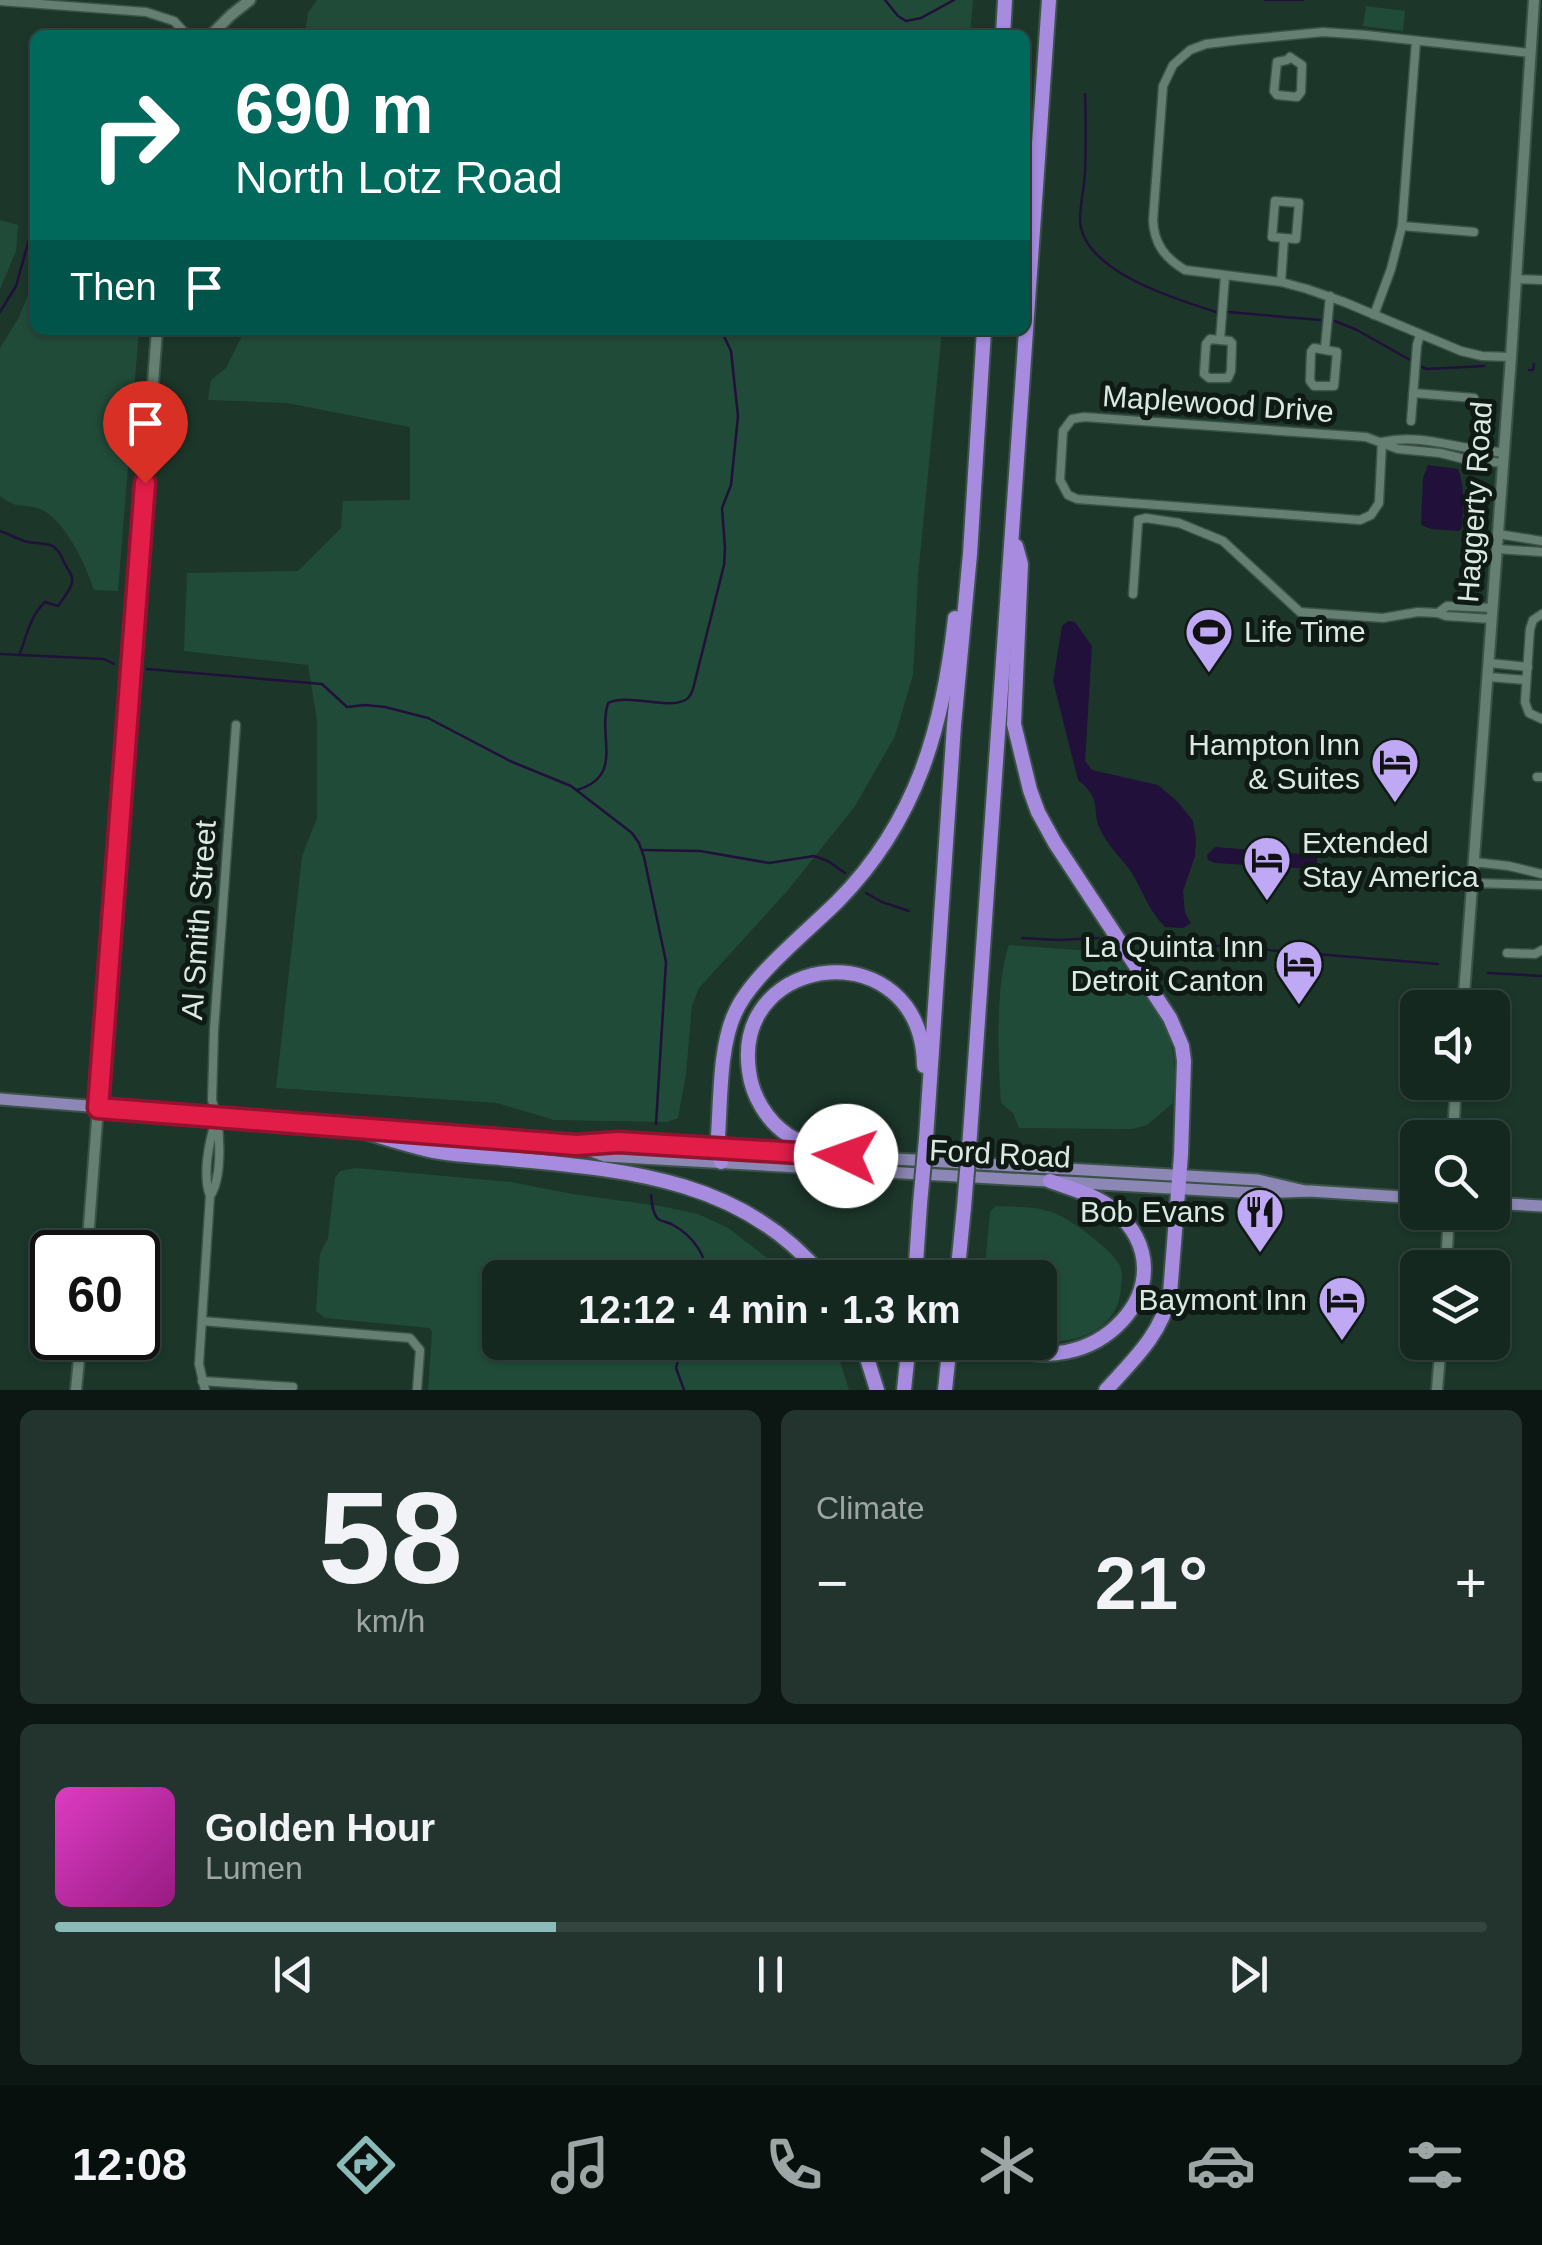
<!DOCTYPE html>
<html lang="en">
<head>
<meta charset="utf-8">
<style>
	:root { --surface:#152820; --page:#22342d; --text:#f1f3f6; --muted:#9da6a5; --line:#34443e; --accent:#8bbbb9 }
	body { margin:0; font-family:Arial,sans-serif; background:var(--page); color:var(--text); height:100vh; display:flex; flex-direction:column; font-size:38px; white-space:nowrap }
	* { box-sizing:border-box; margin:0 }
	p { font-size:32px; color:var(--muted) }
	.icon { flex:none; width:55px; height:55px; fill:none; stroke:currentColor; stroke-width:2; stroke-linecap:round; stroke-linejoin:round }
	.map { position:relative; height:1390px; overflow:hidden }
	.drawer { display:flex; flex-direction:column; gap:20px; padding:20px; background:#0c1612; flex:1 }
	.drawer>* { flex:none }
	.hud { position:absolute; left:30px; top:30px; width:1000px; height:305px; border-radius:15px; box-shadow:0 2px 8px #0004,0 0 0 2px var(--line); background:#00695c; color:#fff; overflow:hidden }
	.controls { position:absolute; left:1400px; top:990px; display:grid; gap:20px }
	.controls a { display:grid; place-items:center; width:110px; height:110px; border-radius:15px; background:var(--surface); box-shadow:0 2px 8px #0004,0 0 0 2px var(--line); font-size:50px }
	.speed { position:absolute; left:30px; top:1230px; display:flex; gap:20px; font-size:50px; font-weight:700; text-align:center }
	.speed>* { display:grid; place-content:center; width:130px; height:130px; border-radius:50%; background:var(--surface); box-shadow:0 2px 8px #0004,0 0 0 2px var(--line); line-height:1 }
	.speed .limit { border:5px solid #111; border-radius:15px; background:#fff; color:#111 }
	.pin { position:absolute; display:grid; place-items:center; width:85px; height:85px; color:#fff; margin:-102px -42px; border-radius:50% 50% 50% 0; rotate:-45deg; box-shadow:0 0 10px #0007 }
	.pin .icon { rotate:45deg }
	.me { position:absolute; width:110px; margin:-55px; rotate:273deg; stroke-linejoin:round; filter:drop-shadow(0 0 8px #0008) }
	.turn { display:flex; align-items:center; gap:35px; height:210px; padding:0 40px; font-size:45px }
	.turn .icon { width:130px; height:130px; stroke-width:2.5 }
	.turn b { display:block; font-size:70px; line-height:85px }
	.then { display:flex; align-items:center; height:95px; padding:0 40px; background:#0003; gap:20px; font-size:38px }
	.big { font-size:75px; font-weight:700; line-height:1.1 }
	.drawer .widget { flex:1; display:flex; flex-direction:column; justify-content:center; gap:15px; min-width:0; padding:0 35px; border-radius:15px; background:var(--page) }
	.drawer .dial { align-items:center; gap:0 }
	.dial b { font-size:130px; line-height:1 }
	.song { display:flex; align-items:center; gap:30px }
	.cover { width:120px; height:120px; border-radius:15px; background:linear-gradient(135deg,hsl(310 70% 55%),hsl(310 70% 35%)) }
	.played { height:10px; border-radius:5px; background:linear-gradient(90deg,var(--accent) 35%,var(--line) 35%) }
	.keys { display:flex; justify-content:space-around; direction:ltr }
	.heat { display:flex; justify-content:space-between; align-items:center; font-size:55px; direction:ltr }
	.drawer .tiles { flex:1; display:grid; gap:20px; grid-template-columns:1fr 1fr }
	.widget:last-child { grid-column:span 2 }
	.trip { position:absolute; left:482px; top:1260px; width:575px; height:100px; border-radius:15px; background:var(--surface); box-shadow:0 2px 8px #0004,0 0 0 2px var(--line); font-weight:700; line-height:100px; text-align:center }
	.tab-bar { display:flex; height:160px; justify-content:space-around; align-items:center; background:#08100d; color:var(--muted) }
	.tab-bar .icon { width:70px; height:70px }
	.tab-bar .current { color:var(--accent) }
	.tab-bar b { font-size:45px; color:var(--text) }
	.map>svg:first-child { display:block }
	.green { fill:#214b39 }
	.water { fill:#21103a }
	.lines { fill:none; stroke-linecap:round; stroke-linejoin:round }
	.stream { stroke:#21103a; stroke-width:2.5 }
	.street-casing { stroke:#3c5249; stroke-width:11 }
	.secondary-casing { stroke:#3c5249; stroke-width:14 }
	.primary-casing { stroke:#3c5249; stroke-width:15 }
	.highway-casing { stroke:#3c5249; stroke-width:18 }
	.street { stroke:#658073; stroke-width:8 }
	.secondary { stroke:#658073; stroke-width:10 }
	.primary { stroke:#8c87b4; stroke-width:11 }
	.highway { stroke:#a68bdf; stroke-width:14 }
	.highway-bridge-casing { stroke:#3c5249; stroke-width:18; stroke-linecap:butt }
	.highway-bridge { stroke:#a68bdf; stroke-width:14 }
	.route-casing { stroke:#92132f; stroke-width:25 }
	.route { stroke:#e11d48; stroke-width:18 }
	.labels { text-anchor:middle; stroke-width:10; stroke-linejoin:round; paint-order:stroke }
	.street-label { font-size:30px; fill:#dae9e1; stroke:#0f1a15 }
	.poi-label { font-size:30px; fill:#dae9e1; stroke:#0f1a15; text-anchor:end }
</style>
</head>
<body>
<div class="map">
<svg width="1542" height="1390" viewBox="0 0 1542 1390">
	<rect width="100%" height="100%" fill="#1c362a"/>
	<g class="green">
		<polygon points="317,0 973,0 970,35 305,34 308,13"/>
		<polygon points="1366,6 1405,11 1403,31 1363,26"/>
		<polygon points="0,220 18,225 16,251 0,289"/>
		<path d="M35,278v52h104l-21,261 -24,-1c-8,-25 -31,-75 -57,-82 -19,-5 -18,2 -37,-12v-148l18,-29z"/>
		<polygon points="245,330 942,330 918,576 913,675 895,736 855,806 788,890 699,988 692,1005 686,1074 678,1118 667,1122 554,1120 497,1103 276,1088 302,856 317,818 317,721 308,665 184,651 187,573 298,571 341,528 343,501 410,500 410,427 287,403 208,400 211,380 226,368"/>
		<path d="M1009,945l106,8c16,23 36,47 49,72 13,24 11,52 9,78l-26,22 -15,4 -113,-1 -6,-15 -12,-10c-3,-43 -6,-118 8,-158z"/>
		<polygon points="356,1168 511,1182 572,1194 660,1206 698,1214 728,1228 792,1277 500,1278 500,1342 834,1343 849,1390 428,1390 432,1332 430,1328 325,1318 316,1311 320,1254 328,1238 335,1178 340,1171"/>
		<path d="M996,1206c18,1 38,0 55,6 16,4 61,38 68,52 4,8 3,15 2,23 -2,43 -44,57 -81,54v-63l-56,-1 6,-65z"/>
	</g>
	<g class="water">
		<path d="M1428,465l30,4c7,18 5,40 4,59l-3,3 -28,-2 -10,-4 2,-47z"/>
		<path d="M1068,621l7,1 17,24 -7,115 7,9 66,15 20,17 15,19 3,18 -1,17 -12,35 2,22 6,10 -8,5 -18,-1c-16,-16 -22,-35 -33,-54 -9,-13 -21,-24 -29,-38 -15,-26 3,-32 -25,-55l-25,-99 9,-55z"/>
		<polygon points="1215,847 1314,855 1317,856 1317,866 1297,868 1215,863 1208,860 1207,855"/>
	</g>
	<g class="lines">
		<g class="stream">
			<polyline points="885,0 898,16 906,21 921,18 954,0"/>
			<polyline points="1265,0 1303,0"/>
			<path d="M1085,94c1,27 1,53 0,79 -1,16 -5,32 -5,47 2,51 95,79 136,92"/>
			<polyline points="0,312 16,286 34,222"/>
			<polyline points="1228,312 1320,320"/>
			<polyline points="1335,321 1357,330 1410,360"/>
			<polyline points="1422,367 1427,369 1484,366"/>
			<polyline points="1529,370 1533,370 1534,364"/>
			<path d="M0,531c8,3 16,7 24,10 21,6 30,-4 40,21 2,5 6,9 8,15 2,10 -9,21 -14,29l-13,-4c-15,14 -18,33 -25,51"/>
			<polyline points="0,654 104,659 114,664"/>
			<polyline points="147,669 322,684 347,707 365,705 385,707 428,718 510,761 571,786 632,833 639,843 644,857 666,962 656,1124"/>
			<path d="M577,790c48,-14 20,-54 31,-87 21,-11 67,10 81,-6 3,-4 5,-11 6,-16l29,-116 1,-17 -3,-40 9,-23 7,-69 -7,-65 -10,-21"/>
			<polyline points="643,850 700,851 769,863 814,856 828,861 845,873"/>
			<polyline points="866,893 882,902 909,911"/>
			<polyline points="1022,938 1059,940 1099,938"/>
			<polyline points="1135,939 1438,964"/>
			<polyline points="1488,973 1542,976"/>
			<path d="M651,1195c1,8 1,18 7,24 4,3 11,3 15,6 19,10 36,32 32,53"/>
			<polyline points="683,1342 676,1368 684,1390"/>
		</g>
		<g class="street-casing">
			<g id="street">
				<polyline points="0,1 146,12 174,21 187,35"/>
				<polygon points="1290,57 1302,65 1301,92 1297,97 1277,95 1274,91 1277,62 1287,60"/>
				<polygon points="1275,201 1299,203 1296,239 1272,237"/>
				<polyline points="1402,226 1474,232"/>
				<polyline points="1515,279 1542,280"/>
				<polyline points="1281,282 1284,239"/>
				<polyline points="1374,315 1391,269 1402,226 1416,41"/>
				<polygon points="1210,339 1230,341 1232,343 1231,371 1228,378 1209,378 1204,374 1206,344"/>
				<polyline points="1220,340 1225,276"/>
				<polygon points="1314,348 1337,352 1334,386 1314,386 1310,381 1311,352"/>
				<polyline points="1325,348 1330,296"/>
				<path d="M1511,357l-29,-1 -21,-5 -117,-49 -37,-13 -26,-7 -96,-12c-20,-12 -31,-26 -32,-50l10,-134 10,-21 17,-15 16,-6 34,-4 83,-8 43,3 165,18"/>
				<polyline points="1413,393 1474,398"/>
				<polyline points="1411,421 1417,345 1420,335"/>
				<polyline points="1382,442 1379,503 1371,515 1360,520 1077,499 1068,495 1060,480 1063,431 1072,419 1084,417 1366,437 1398,449 1440,453 1464,459 1503,463"/>
				<path d="M1382,442c42,-10 80,10 122,10"/>
				<polyline points="1498,534 1542,541"/>
				<polyline points="1497,549 1542,552"/>
				<polyline points="1133,594 1138,523 1138,520 1146,518 1179,523 1223,541 1300,612 1383,618 1418,612 1438,613 1446,616 1492,619"/>
				<polyline points="1438,613 1447,606 1493,608"/>
				<polyline points="1542,614 1533,620 1530,629 1525,702 1529,713 1542,719"/>
				<polyline points="1489,663 1528,667"/>
				<polyline points="1488,677 1526,680"/>
				<polyline points="1537,777 1542,777"/>
				<polyline points="1474,862 1509,866 1542,874"/>
				<polyline points="1472,883 1542,885"/>
				<polyline points="1507,953 1535,954 1542,950"/>
				<polyline points="217,1118 212,1100 214,1030 236,725"/>
				<polyline points="202,1321 410,1338 420,1350 417,1390"/>
				<polyline points="202,1381 293,1387"/>
				<path d="M205,1390l-6,-26 11,-168c-8,-22 -1,-56 7,-78 3,21 5,61 -7,78"/>
			</g>
		</g>
		<g class="secondary-casing">
			<g id="secondary">
				<polyline points="211,35 231,15 250,0"/>
				<polyline points="1463,1008 1511,357 1534,0"/>
				<polyline points="1453,1138 1456,1082"/>
				<polyline points="87,1252 157,330"/>
				<polyline points="1446,1268 1449,1212"/>
				<polyline points="76,1390 81,1338"/>
				<polyline points="1437,1390 1441,1342"/>
			</g>
		</g>
		<g class="primary-casing">
			<g id="primary">
				<polyline points="0,1099 576,1145 618,1143 1258,1180 1305,1191"/>
				<polyline points="580,1147 605,1156 1257,1193 1310,1191 1418,1198"/>
				<polyline points="1492,1203 1542,1206"/>
			</g>
		</g>
		<g class="highway-casing">
			<g id="highway">
				<polyline points="1003,35 1005,0"/>
				<path d="M1016,546l5,18 -7,160 16,66 8,22 17,31 115,175 12,28 2,15 -3,94 -11,139c-9,41 -37,66 -64,96"/>
				<path d="M352,1128c27,8 54,17 81,23 25,5 52,5 77,8 117,11 234,20 314,119"/>
				<polyline points="970,1135 1049,0"/>
				<polyline points="926,1139 954,725 970,554 984,330"/>
				<path d="M846,1156c-18,-9 -40,-9 -58,-21 -21,-14 -36,-39 -39,-64 -17,-121 173,-140 175,-5"/>
				<path d="M721,1162l-4,-13c4,-40 1,-100 18,-136 16,-37 73,-82 103,-112 79,-80 105,-174 117,-283"/>
				<polyline points="915,1278 920,1204"/>
				<polyline points="957,1278 964,1207"/>
				<polyline points="862,1342 877,1390"/>
				<path d="M997,1342c94,48 200,-60 117,-132 -17,-15 -43,-21 -64,-29"/>
				<polyline points="904,1390 909,1342"/>
				<polyline points="945,1390 950,1342"/>
			</g>
		</g>
		<use href="#street" class="street"/>
		<use href="#secondary" class="secondary"/>
		<use href="#primary" class="primary"/>
		<use href="#highway" class="highway"/>
		<g class="highway-bridge-casing">
			<g id="highway-bridge">
				<polyline points="920,1204 926,1139"/>
				<polyline points="964,1207 970,1135"/>
			</g>
		</g>
		<use href="#highway-bridge" class="highway-bridge"/>
	</g>
	<g class="lines">
		<g class="route-casing">
			<polyline id="route" points="145,483 98,1108 576,1145 618,1142 846,1156"/>
		</g>
		<use href="#route" class="route"/>
	</g>
	<defs>
		<g id="stadium-pin" transform="scale(2.5)"><path d="M0 17L-7.5 6A9.5 9.5 0 1 1 7.5 6Z" fill="#bfa8f4" stroke="#0f1a15"/><path d="M0-5a6.5 5 0 1 0 0 10a6.5 5 0 1 0 0-10ZM-3.5-1.8h7v3.6h-7Z" fill="#111"/></g>
		<g id="hotel-pin" transform="scale(2.5)"><path d="M0 17L-7.5 6A9.5 9.5 0 1 1 7.5 6Z" fill="#bfa8f4" stroke="#0f1a15"/><path d="M-6-4.5h1.5V1H6V5H4.5V3h-9V5H-6ZM-4 0a1.8 1.8 0 1 1 3.6 0ZM.5 0V-2.5h3Q6-2.5 6 0Z" fill="#111"/></g>
		<g id="restaurant-pin" transform="scale(2.5)"><path d="M0 17L-7.5 6A9.5 9.5 0 1 1 7.5 6Z" fill="#bfa8f4" stroke="#0f1a15"/><path d="M-5-6h1v4h1v-4h1v4h1v-4h1v5L-1.5 .5V6h-2V.5L-5-1ZM5-6V6H3V1.5H1.5Q1.5-4 5-6Z" fill="#111"/></g>
	</defs>
	<g fill-rule="evenodd">
		<use href="#stadium-pin" x="1209" y="632"/>
		<use href="#hotel-pin" x="1395" y="762"/>
		<use href="#hotel-pin" x="1267" y="860"/>
		<use href="#hotel-pin" x="1299" y="964"/>
		<use href="#restaurant-pin" x="1260" y="1212"/>
		<use href="#hotel-pin" x="1342" y="1300"/>
	</g>
	<g class="labels">
		<g class="street-label">
			<text transform="translate(1218 404) rotate(4)" y="10">Maplewood Drive</text>
			<text transform="translate(1475 502) rotate(-86)" y="10">Haggerty Road</text>
			<text transform="translate(199 920) rotate(-86)" y="10">Al Smith Street</text>
			<text transform="translate(1000 1154) rotate(3)" y="10">Ford Road</text>
		</g>
		<g class="poi-label">
			<text x="1244" y="642" text-anchor="start">Life Time</text>
			<text x="1360" y="755">Hampton Inn<tspan x="1360" dy="34">&amp; Suites</tspan></text>
			<text x="1302" y="853" text-anchor="start">Extended<tspan x="1302" dy="34">Stay America</tspan></text>
			<text x="1264" y="957">La Quinta Inn<tspan x="1264" dy="34">Detroit Canton</tspan></text>
			<text x="1225" y="1222">Bob Evans</text>
			<text x="1307" y="1310">Baymont Inn</text>
		</g>
	</g>
</svg>
<div class="controls">
<a><svg class="icon" aria-label="sound" viewBox="0 0 24 24"><path d="M4 9h4l5-4v14l-5-4H4zM17 9q2 3 0 6"/></svg></a>
<a><svg class="icon" aria-label="search" viewBox="0 0 24 24"><circle cx="10" cy="10" r="6"/><path d="M15 15l6 6"/></svg></a>
<a><svg class="icon" aria-label="layers" viewBox="0 0 24 24"><path d="M12 4l9 5-9 5-9-5zM3 14l9 5 9-5"/></svg></a>
</div>
<div class="speed"><div class="limit">60</div></div>
<div class="pin" style="left:145px;top:483px;background:#d93025"><svg class="icon" aria-label="arrive" viewBox="0 0 24 24"><path d="M6 21V4h12l-3 4 3 4H6"/></svg></div>
<svg class="me" style="left:846px;top:1156px" viewBox="-20 -20 40 40"><circle r="19" fill="#fff"/><path d="M0-13L10 11 0 6-10 11z" fill="#e11d48"/></svg>
<div class="trip">12:12 · 4 min · 1.3 km</div>
<div class="hud">
<div class="turn"><svg class="icon" aria-label="right" viewBox="0 0 24 24"><path d="M7 20v-9h11M14 6l5 5-5 5"/></svg><div><b>690 m</b>North Lotz Road</div></div>
<div class="then">Then<svg class="icon" aria-label="arrive" viewBox="0 0 24 24"><path d="M6 21V4h12l-3 4 3 4H6"/></svg></div>
</div>
</div>
<section class="drawer">
<div class="tiles">
<div class="widget dial"><b>58</b><p>km/h</p></div>
<div class="widget"><p>Climate</p>
<div class="heat"><a>−</a><b class="big">21°</b><a>+</a></div>
</div>
<div class="widget">
<div class="song"><i class="cover"></i><div><b>Golden Hour</b><p>Lumen</p></div></div>
<div class="played"></div>
<div class="keys"><svg class="icon" aria-label="previous" viewBox="0 0 24 24"><path d="M18 5L8 12l10 7zM5 5v14"/></svg><svg class="icon" aria-label="pause" viewBox="0 0 24 24"><path d="M8 5v14M16 5v14"/></svg><svg class="icon" aria-label="next" viewBox="0 0 24 24"><path d="M6 5l10 7-10 7zM19 5v14"/></svg></div>
</div>
</div>
</section>
<nav class="tab-bar">
<b>12:08</b>
<svg class="icon current" aria-label="directions" viewBox="0 0 24 24"><path d="M12 3l9 9-9 9-9-9zM9 14v-3h6M13 9l2 2-2 2"/></svg>
<svg class="icon" aria-label="music" viewBox="0 0 24 24"><path d="M9 18V5l10-2v13"/><circle cx="6" cy="18" r="3"/><circle cx="16" cy="16" r="3"/></svg>
<svg class="icon" aria-label="phone" viewBox="0 0 24 24"><path d="M5 4h4l2 5-3 2q2 4 5 5l2-3 5 2v4C11 20 4 13 5 4z"/></svg>
<svg class="icon" aria-label="climate" viewBox="0 0 24 24"><path d="M12 3v18M4 7l16 10M4 17L20 7"/></svg>
<svg class="icon" aria-label="car" viewBox="0 0 24 24"><path d="M5 17H2v-5l4-1 3-4h7l3 4 3 1v5h-3M9 17h6M6 11h13"/><circle cx="7" cy="17" r="2"/><circle cx="17" cy="17" r="2"/></svg>
<svg class="icon" aria-label="filters" viewBox="0 0 24 24"><path d="M4 7h16M4 17h16"/><circle cx="9" cy="7" r="2"/><circle cx="15" cy="17" r="2"/></svg>
</nav>
</body>
</html>
